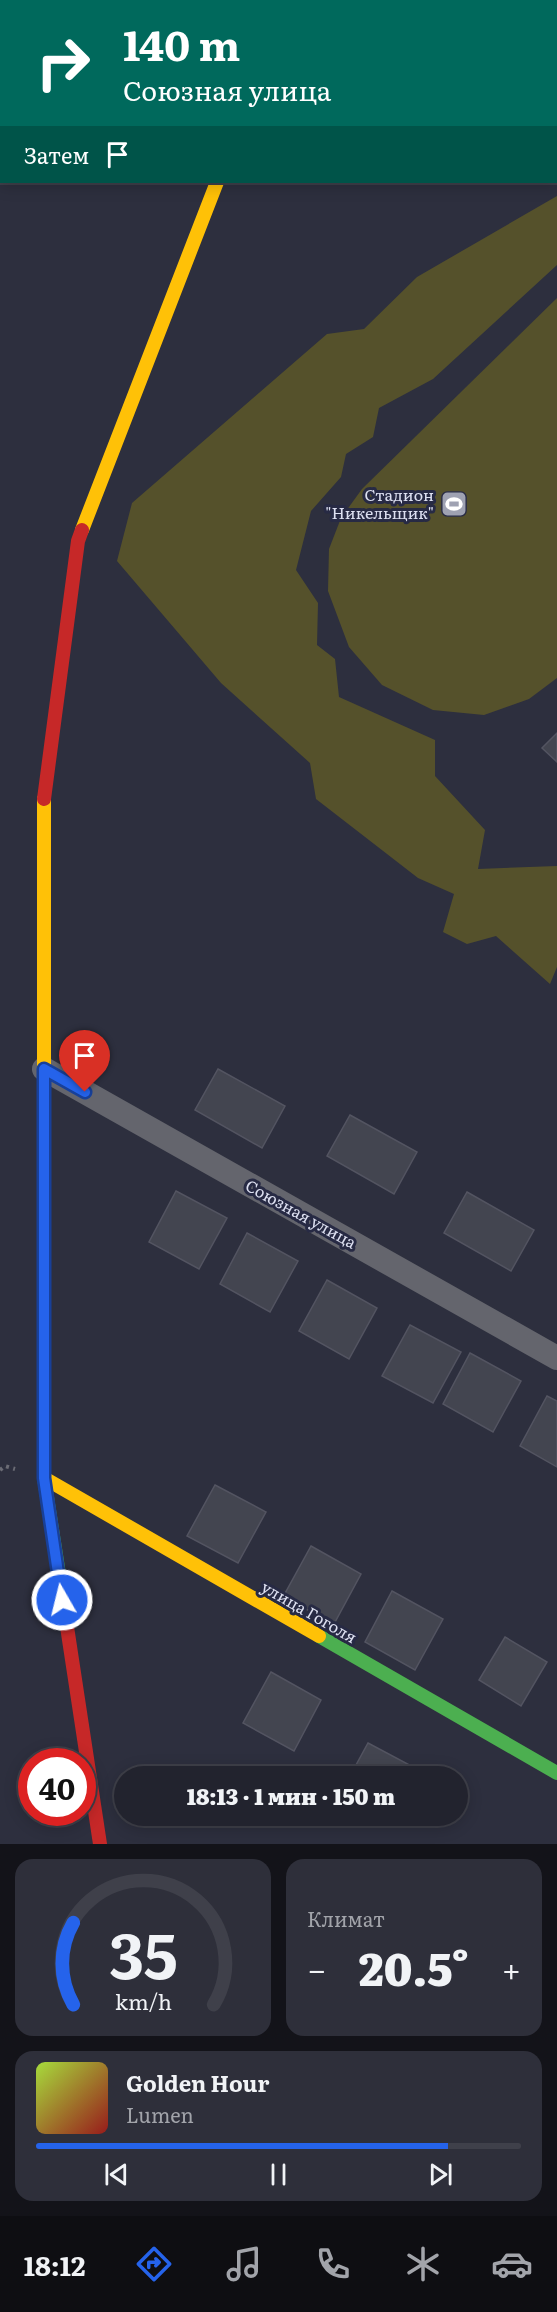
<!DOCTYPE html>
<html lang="ru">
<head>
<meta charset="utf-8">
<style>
	:root { --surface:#22232e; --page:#2e2f3a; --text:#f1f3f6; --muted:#a2a4aa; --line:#3f404a; --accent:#2563eb }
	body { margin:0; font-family:Literata,serif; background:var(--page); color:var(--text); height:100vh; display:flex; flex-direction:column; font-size:22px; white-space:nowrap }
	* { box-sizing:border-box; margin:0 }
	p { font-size:20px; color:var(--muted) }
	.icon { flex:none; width:33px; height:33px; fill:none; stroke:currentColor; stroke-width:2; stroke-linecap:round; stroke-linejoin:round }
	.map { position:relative; height:1844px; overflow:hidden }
	.sheet { display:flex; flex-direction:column; gap:15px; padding:15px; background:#131319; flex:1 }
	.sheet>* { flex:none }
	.hud { position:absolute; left:0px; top:0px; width:558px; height:183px; box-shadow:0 3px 15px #0003,0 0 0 2px var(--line); background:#00695c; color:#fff; overflow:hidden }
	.speed { position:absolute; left:18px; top:1748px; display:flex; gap:12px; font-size:30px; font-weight:700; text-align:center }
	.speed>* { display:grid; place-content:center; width:78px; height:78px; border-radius:50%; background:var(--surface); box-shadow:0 3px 15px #0003,0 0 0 2px var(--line); line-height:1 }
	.speed .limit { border:9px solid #d22; background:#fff; color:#111 }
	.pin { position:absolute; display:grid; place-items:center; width:51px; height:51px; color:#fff; margin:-62px -26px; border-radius:50% 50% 50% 0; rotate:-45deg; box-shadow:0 0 6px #0007 }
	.pin .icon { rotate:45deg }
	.me { position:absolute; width:66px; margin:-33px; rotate:352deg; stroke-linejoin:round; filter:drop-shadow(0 0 4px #0008) }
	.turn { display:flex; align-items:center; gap:21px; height:126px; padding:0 24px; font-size:27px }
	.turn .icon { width:78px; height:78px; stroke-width:2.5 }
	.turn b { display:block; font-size:42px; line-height:51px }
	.then { display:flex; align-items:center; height:57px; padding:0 24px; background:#0003; gap:12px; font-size:22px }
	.big { font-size:45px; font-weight:800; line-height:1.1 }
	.sheet .widget { flex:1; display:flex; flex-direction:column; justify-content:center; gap:9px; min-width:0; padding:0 21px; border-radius:18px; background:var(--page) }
	.sheet .dial { align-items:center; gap:0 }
	.dial svg { height:156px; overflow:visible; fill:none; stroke:var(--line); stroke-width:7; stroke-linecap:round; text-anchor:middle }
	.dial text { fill:var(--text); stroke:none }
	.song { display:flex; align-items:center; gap:18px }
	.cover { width:72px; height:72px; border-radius:9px; background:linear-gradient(135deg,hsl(80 70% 55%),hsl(0 70% 35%)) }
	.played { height:6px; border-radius:3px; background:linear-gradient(90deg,var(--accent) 85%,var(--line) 85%) }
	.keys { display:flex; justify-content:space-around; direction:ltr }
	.heat { display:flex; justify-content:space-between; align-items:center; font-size:33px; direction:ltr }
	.sheet .tiles { flex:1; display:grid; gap:15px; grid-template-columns:1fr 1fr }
	.widget:last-child { grid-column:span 2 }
	.trip { position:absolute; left:114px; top:1766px; width:354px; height:60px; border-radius:30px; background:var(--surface); box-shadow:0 3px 15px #0003,0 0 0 2px var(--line); font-weight:800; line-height:60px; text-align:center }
	.tab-bar { display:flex; height:96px; justify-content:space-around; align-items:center; background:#0e0e12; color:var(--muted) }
	.tab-bar .icon { width:42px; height:42px }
	.tab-bar .on { color:var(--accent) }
	.tab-bar b { font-size:27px; color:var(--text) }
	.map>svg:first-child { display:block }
	.green { fill:#55512b }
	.building { fill:#434550; stroke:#535461; stroke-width:1.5 }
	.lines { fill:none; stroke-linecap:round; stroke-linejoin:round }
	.path { stroke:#6b6c75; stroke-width:4; stroke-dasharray:3 4.5; stroke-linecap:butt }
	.street { stroke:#64656d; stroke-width:24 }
	.fast { stroke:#4caf50; stroke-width:14 }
	.slow { stroke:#ffc107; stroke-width:14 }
	.jam { stroke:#c62828; stroke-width:14 }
	.route-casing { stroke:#184099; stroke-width:15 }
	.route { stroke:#2563eb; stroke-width:10 }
	.labels { text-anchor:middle; stroke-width:6; stroke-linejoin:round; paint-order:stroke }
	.poi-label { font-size:16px; fill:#dde0f1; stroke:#272a44; text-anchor:end }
	.street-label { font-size:16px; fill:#dde0f1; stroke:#272a44 }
</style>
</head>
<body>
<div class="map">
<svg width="557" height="1844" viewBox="0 0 557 1844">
	<rect width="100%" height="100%" fill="#2d2f3e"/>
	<g class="green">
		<polygon points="557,196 557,265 433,379 379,408 373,437 346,454 341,477 311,511 296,570 318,603 317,645 335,659 339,697 435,740 435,776 485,830 478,869 557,866 557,967 550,984 496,936 467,944 443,932 454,894 418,878 316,799 310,763 221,683 117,561 132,503 327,334 364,329 417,277"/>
		<polygon points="557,298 557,678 529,699 484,715 433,710 382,685 349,647 328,591 329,549 341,518 362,489"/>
	</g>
	<g class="building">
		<polygon points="557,733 557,762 542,748"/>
		<polygon points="218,1069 285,1106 262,1148 195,1110"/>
		<polygon points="350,1115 417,1152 394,1194 327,1156"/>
		<polygon points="176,1191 227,1218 199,1269 149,1242"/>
		<polygon points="467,1192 534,1230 511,1271 444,1233"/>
		<polygon points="247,1233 298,1261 270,1312 220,1284"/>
		<polygon points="327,1280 377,1308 349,1359 299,1331"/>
		<polygon points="410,1325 461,1352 433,1403 382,1376"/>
		<polygon points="470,1353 521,1381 493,1432 443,1404"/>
		<polygon points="547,1396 557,1401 557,1467 520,1446"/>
		<polygon points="215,1485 266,1512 238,1563 187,1536"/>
		<polygon points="311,1546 361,1574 334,1624 283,1597"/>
		<polygon points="392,1591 443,1619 415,1670 365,1642"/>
		<polygon points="505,1637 547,1662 521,1706 479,1680"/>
		<polygon points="271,1672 321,1700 294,1751 243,1723"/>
		<polygon points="368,1743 419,1770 416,1776 350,1776"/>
	</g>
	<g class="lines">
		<polyline class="path" points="0,1470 5,1466 15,1469"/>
		<g class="street">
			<polyline points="277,2 278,0"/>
			<polyline points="44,1069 557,1358"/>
		</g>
		<g class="fast">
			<polyline points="44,1296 44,1478 59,1574"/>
			<polyline points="319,1636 557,1773"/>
		</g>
		<g class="slow">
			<polyline points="82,530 217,182"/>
			<polyline points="44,1296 44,799"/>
			<polyline points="44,1478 319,1636"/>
		</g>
		<g class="jam">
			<polyline points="44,799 78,541 82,530"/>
			<polyline points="59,1574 100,1844"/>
		</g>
	</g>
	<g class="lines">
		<g class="route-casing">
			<polyline id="route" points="62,1600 44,1478 44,1069 85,1092"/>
		</g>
		<use href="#route" class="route"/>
	</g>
	<defs>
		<g id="stadium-square" transform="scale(1.35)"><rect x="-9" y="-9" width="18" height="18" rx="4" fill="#9fa2b2" stroke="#272a44"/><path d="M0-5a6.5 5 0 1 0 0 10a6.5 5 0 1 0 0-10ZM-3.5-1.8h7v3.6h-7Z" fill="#fff"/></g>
	</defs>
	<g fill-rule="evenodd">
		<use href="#stadium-square" x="454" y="504"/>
	</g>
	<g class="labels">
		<g class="poi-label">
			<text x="434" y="501">Стадион<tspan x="434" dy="18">"Никельщик"</tspan></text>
		</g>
		<g class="street-label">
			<text transform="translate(301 1214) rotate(29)" y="6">Союзная улица</text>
			<text transform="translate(309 1612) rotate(30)" y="6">улица Гоголя</text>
		</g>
	</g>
</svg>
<div class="speed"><div class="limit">40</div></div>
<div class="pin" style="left:85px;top:1092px;background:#d93025"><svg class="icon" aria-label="arrive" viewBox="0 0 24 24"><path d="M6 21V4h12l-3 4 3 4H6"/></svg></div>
<svg class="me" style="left:62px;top:1600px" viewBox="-20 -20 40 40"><circle r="17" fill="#2563eb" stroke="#fff" stroke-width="3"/><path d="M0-11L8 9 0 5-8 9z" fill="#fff"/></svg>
<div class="trip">18:13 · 1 мин · 150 m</div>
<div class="hud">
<div class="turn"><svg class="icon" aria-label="right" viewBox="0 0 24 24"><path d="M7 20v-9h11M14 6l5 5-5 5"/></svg><div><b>140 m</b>Союзная улица</div></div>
<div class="then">Затем<svg class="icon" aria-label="arrive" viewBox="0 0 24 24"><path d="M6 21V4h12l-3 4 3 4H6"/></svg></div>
</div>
</div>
<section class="sheet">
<div class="tiles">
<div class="widget dial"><svg viewBox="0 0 100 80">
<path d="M14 69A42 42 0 1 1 86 69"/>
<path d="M14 69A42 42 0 0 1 14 27" stroke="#2563eb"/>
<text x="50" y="56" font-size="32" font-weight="700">35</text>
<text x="50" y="72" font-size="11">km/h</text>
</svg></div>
<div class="widget"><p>Климат</p>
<div class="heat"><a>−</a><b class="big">20.5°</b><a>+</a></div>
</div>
<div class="widget">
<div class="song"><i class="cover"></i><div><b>Golden Hour</b><p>Lumen</p></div></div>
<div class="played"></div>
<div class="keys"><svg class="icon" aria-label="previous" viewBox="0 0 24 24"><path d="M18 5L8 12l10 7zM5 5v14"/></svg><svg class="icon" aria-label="pause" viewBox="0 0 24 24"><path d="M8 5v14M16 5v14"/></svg><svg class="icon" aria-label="next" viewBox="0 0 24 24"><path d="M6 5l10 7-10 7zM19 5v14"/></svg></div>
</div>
</div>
</section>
<nav class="tab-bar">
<b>18:12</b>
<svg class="icon on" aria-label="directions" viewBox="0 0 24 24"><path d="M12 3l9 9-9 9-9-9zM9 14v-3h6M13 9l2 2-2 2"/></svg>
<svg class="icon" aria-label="music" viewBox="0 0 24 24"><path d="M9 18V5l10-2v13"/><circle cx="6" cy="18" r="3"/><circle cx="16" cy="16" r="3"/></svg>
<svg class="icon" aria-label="phone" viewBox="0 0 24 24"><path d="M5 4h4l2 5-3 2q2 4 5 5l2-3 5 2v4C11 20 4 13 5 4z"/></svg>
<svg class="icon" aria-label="climate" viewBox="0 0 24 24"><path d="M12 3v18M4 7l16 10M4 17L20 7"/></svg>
<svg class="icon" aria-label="car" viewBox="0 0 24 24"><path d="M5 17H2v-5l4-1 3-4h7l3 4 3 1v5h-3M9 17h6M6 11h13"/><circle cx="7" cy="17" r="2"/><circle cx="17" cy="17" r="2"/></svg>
</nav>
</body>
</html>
